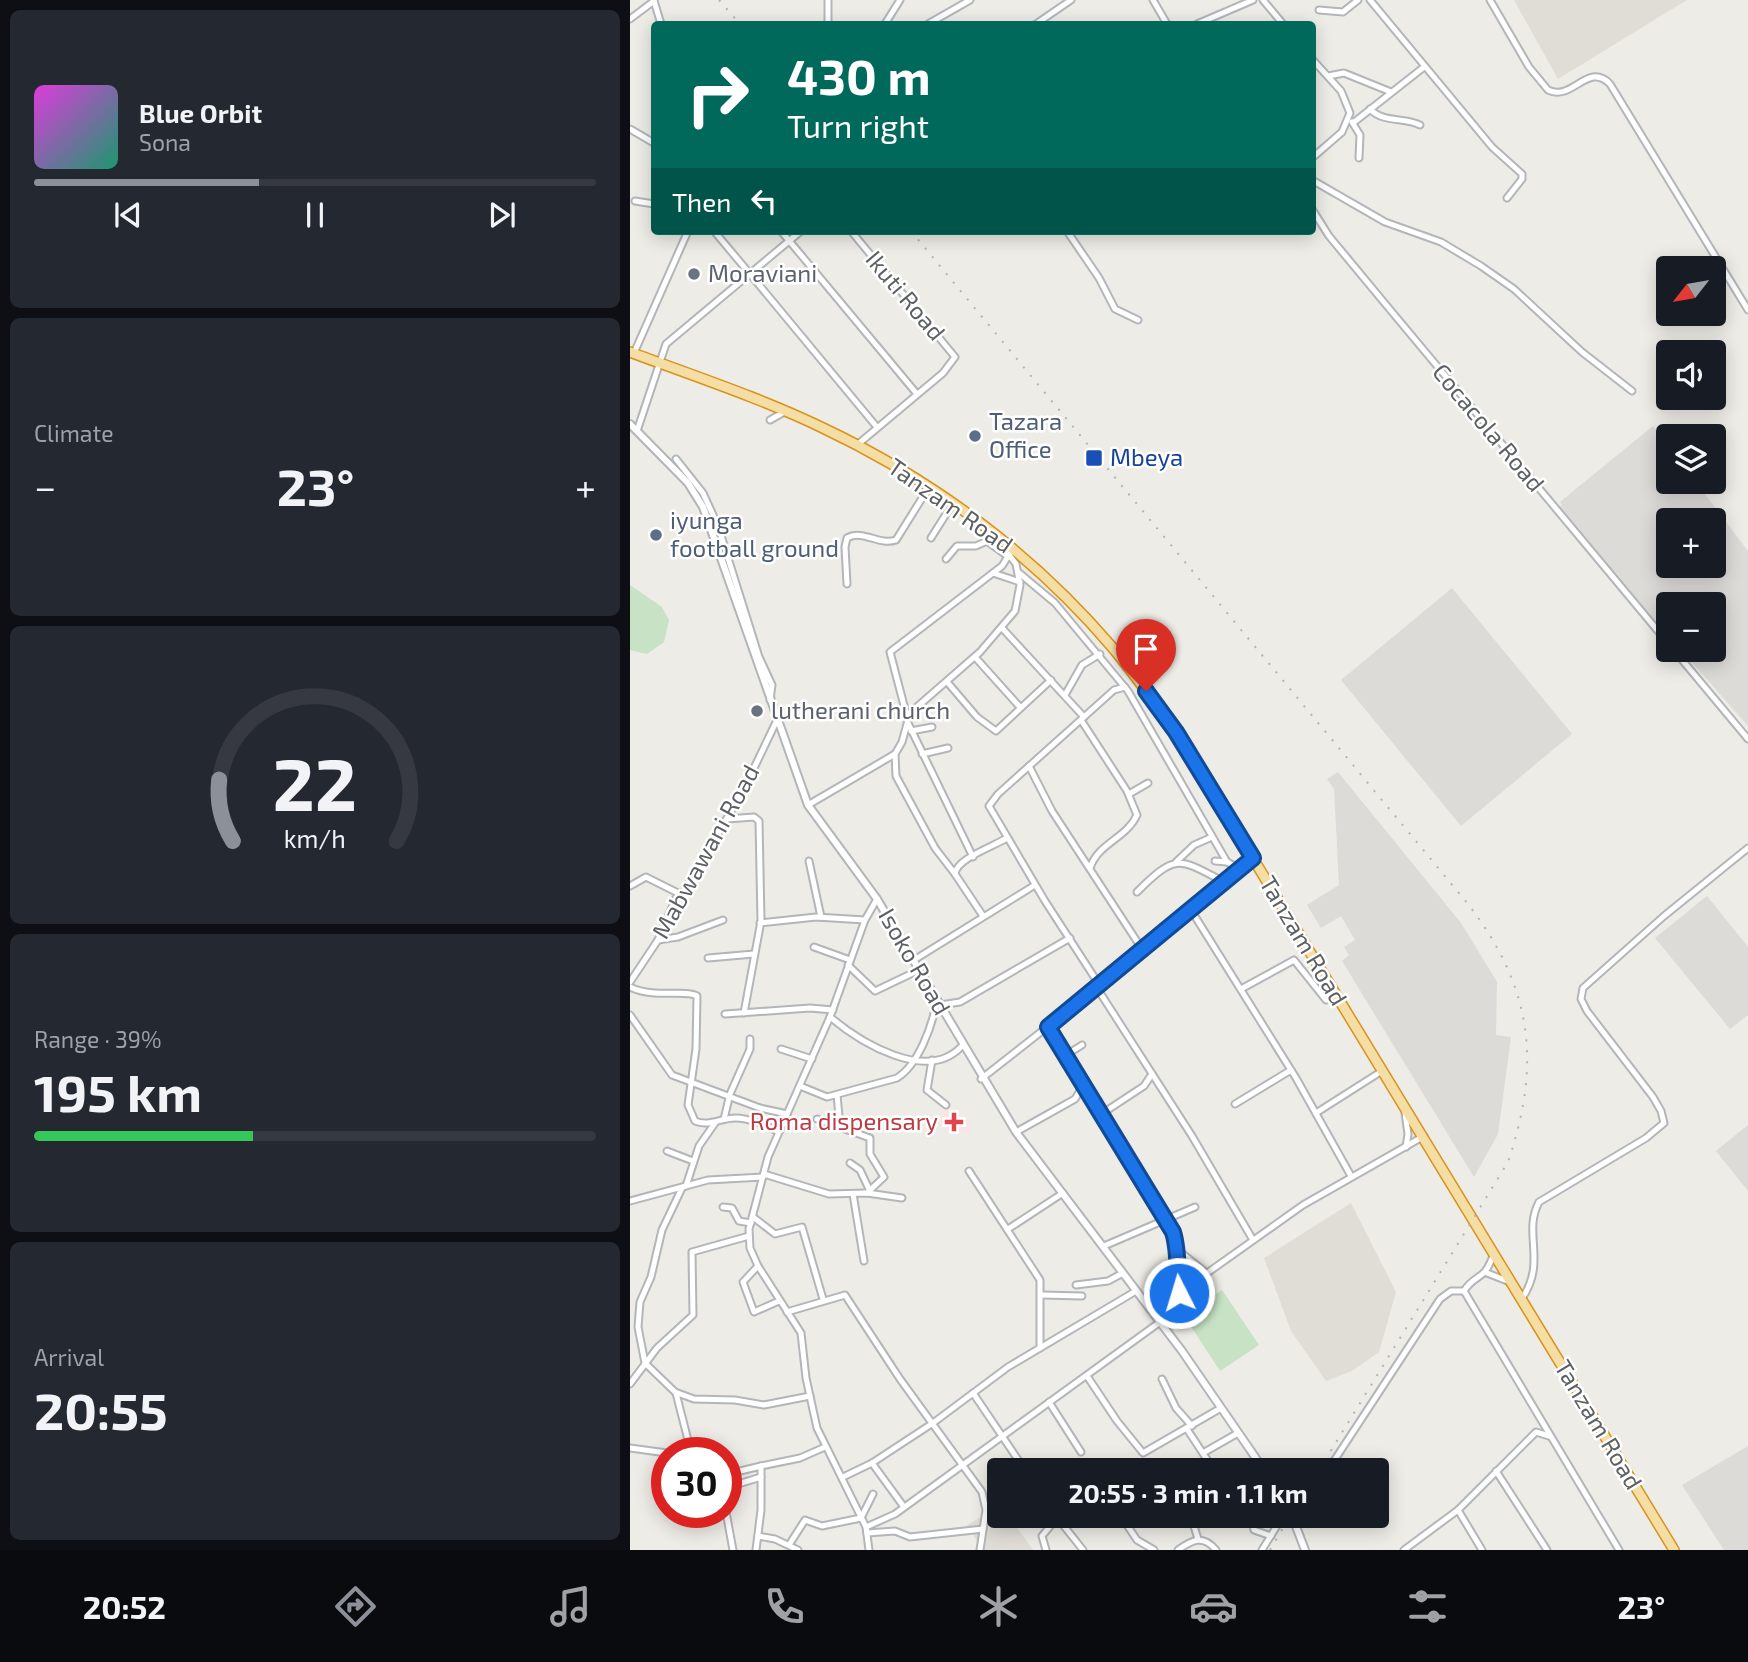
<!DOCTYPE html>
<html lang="en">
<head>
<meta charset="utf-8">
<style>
	:root { --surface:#171b24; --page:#242831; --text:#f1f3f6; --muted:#9ea1a6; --line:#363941; --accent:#8c9099 }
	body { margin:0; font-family:"Exo 2",sans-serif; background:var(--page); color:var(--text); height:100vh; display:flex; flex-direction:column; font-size:26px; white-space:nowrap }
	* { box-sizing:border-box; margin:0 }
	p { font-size:23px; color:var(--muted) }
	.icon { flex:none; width:38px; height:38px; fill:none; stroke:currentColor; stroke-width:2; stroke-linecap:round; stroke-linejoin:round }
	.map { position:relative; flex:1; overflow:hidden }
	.drawer { display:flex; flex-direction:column; gap:10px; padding:10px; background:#0d0f14; width:630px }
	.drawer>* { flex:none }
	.top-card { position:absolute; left:21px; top:21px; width:665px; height:214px; border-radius:7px; box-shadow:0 4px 18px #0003; background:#00695c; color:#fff; overflow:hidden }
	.needle { width:46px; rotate:239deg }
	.tools { position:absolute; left:1026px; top:256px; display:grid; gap:14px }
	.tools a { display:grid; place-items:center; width:70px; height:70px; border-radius:7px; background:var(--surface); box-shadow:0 4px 18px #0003; font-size:35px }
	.speed { position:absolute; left:21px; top:1437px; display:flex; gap:14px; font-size:35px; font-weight:700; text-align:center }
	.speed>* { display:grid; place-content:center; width:91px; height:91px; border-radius:50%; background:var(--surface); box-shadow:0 4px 18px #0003; line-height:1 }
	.speed .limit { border:10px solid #d22; background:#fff; color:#111 }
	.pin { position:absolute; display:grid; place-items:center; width:60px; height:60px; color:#fff; margin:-72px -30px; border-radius:50% 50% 50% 0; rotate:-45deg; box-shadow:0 0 7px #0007 }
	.pin .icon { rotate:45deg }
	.me { position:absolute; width:77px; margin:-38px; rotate:355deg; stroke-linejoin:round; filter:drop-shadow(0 0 5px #0008) }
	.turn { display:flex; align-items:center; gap:24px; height:147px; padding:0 21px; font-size:32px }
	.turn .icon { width:91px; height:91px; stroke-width:2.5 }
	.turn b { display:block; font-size:49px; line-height:60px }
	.then { display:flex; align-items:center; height:66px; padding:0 21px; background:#0003; gap:14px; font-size:26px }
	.big { font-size:52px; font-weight:700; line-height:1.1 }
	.drawer .card { flex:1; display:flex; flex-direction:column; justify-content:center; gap:10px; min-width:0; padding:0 24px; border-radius:10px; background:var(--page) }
	.drawer .dial { align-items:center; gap:0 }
	.dial svg { height:182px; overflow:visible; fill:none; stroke:var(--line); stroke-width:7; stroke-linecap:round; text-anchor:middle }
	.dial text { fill:var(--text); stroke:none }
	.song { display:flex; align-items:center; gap:21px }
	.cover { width:84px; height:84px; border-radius:10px; background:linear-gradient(135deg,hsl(300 70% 55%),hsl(160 70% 35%)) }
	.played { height:7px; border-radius:4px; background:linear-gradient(90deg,var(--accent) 40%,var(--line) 40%) }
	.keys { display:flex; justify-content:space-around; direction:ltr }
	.heat { display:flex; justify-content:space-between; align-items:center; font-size:38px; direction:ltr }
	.charge { height:10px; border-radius:5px; background:linear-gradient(90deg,#34c759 39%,var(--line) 0) }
	.trip { position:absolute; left:357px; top:1458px; width:402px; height:70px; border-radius:7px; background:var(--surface); box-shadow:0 4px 18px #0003; font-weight:700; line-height:70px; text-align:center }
	.dock { display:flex; height:112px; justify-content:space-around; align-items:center; background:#090b0e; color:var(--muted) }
	.dock .icon { width:49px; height:49px }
	.dock .selected { color:var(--accent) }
	.dock b { font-size:32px; color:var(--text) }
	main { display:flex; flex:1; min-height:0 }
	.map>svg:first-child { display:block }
	.industrial { fill:#dddbd8; fill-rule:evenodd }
	.education { fill:#e0ddd7 }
	.medical { fill:#f9e5e4 }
	.green { fill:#c7e2c5 }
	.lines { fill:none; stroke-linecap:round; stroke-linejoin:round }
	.minor-casing { stroke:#b3b6b9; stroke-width:9 }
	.tertiary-casing { stroke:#b3b6b9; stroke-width:10 }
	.trunk-casing { stroke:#d9931a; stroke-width:12 }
	.minor { stroke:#fff; stroke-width:5 }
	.tertiary { stroke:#fff; stroke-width:6 }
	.trunk { stroke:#f4dea6; stroke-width:9 }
	.rail { stroke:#b3b4b4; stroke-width:2; stroke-dasharray:2 9; stroke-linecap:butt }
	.route-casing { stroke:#114b97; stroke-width:18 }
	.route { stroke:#1a73e8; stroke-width:12 }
	.worship-dot { fill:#6b7280; stroke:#fff; stroke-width:2.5 }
	.service-dot { fill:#5c6f8a; stroke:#fff; stroke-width:2.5 }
	.transit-dot { fill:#1a4fb4; stroke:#fff; stroke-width:2.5 }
	.health-dot { fill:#e0444e; stroke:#fff; stroke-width:2.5 }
	.labels { text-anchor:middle; stroke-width:5; stroke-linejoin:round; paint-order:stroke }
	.worship-label { font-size:24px; fill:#5b616d; stroke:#fff; text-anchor:start }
	.street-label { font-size:24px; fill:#5d6164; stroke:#fff }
	.service-label { font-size:24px; fill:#4e5e75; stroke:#fff; text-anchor:start }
	.transit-label { font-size:24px; fill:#164399; stroke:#fff; text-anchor:start }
	.health-label { font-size:24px; fill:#be3a42; stroke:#fff; text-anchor:end }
</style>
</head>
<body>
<main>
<section class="drawer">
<div class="card">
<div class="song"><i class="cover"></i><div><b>Blue Orbit</b><p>Sona</p></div></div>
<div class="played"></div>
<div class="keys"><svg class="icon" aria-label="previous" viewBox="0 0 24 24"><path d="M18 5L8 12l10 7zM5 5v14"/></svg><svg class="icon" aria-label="pause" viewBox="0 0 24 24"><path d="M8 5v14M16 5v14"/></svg><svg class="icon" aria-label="next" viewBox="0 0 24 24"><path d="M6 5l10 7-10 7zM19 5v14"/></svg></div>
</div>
<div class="card"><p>Climate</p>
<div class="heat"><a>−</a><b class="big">23°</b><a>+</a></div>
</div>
<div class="card dial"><svg viewBox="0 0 100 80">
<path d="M14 69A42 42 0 1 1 86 69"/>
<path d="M14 69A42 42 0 0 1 8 42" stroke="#8c9099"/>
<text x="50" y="56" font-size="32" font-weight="700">22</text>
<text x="50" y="72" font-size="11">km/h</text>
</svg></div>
<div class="card"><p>Range · 39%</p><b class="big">195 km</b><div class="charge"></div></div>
<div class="card"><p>Arrival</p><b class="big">20:55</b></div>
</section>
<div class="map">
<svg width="1118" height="1550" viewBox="0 0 1118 1550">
	<rect width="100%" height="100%" fill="#eeece6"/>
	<g class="industrial">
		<path d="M1023,426l15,19v36h27l53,70v175l-68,-77h33v-45h-45v31l-111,-125 5,-5 -2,-3zM1038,520h45v45h-45z"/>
		<polygon points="822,588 942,734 831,826 711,680"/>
		<polygon points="708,772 831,923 867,982 866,1035 881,1037 868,1134 844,1177 712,961 719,955 714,947 725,940 711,916 691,928 677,905 709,885 704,789 697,779"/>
		<polygon points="1077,896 1118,947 1118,1015 1100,1029 1025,938"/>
		<polygon points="1118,1125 1118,1191 1086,1151"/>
		<polygon points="1118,1446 1118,1550 1094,1550 1052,1485"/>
	</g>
	<g class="education">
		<polygon points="884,0 1057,0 928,79"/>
		<polygon points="721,1203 766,1292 749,1352 722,1371 696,1381 661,1331 634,1258"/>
		<polygon points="369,1507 369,1516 379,1516 403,1550 353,1550 337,1525"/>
	</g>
	<polygon class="medical" points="315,1108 340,1121 340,1135 308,1124"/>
	<g class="green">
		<polygon points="0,585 32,607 39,620 34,642 17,654 0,650"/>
		<polygon points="592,1290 629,1345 590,1371 554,1316"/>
	</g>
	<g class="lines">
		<g class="minor-casing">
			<g id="minor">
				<polyline points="198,0 198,24"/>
				<polyline points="523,0 537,24"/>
				<polyline points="633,0 653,24"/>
				<polyline points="740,0 862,147 892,174 892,179 877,198"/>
				<path d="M860,0l39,67 19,23c24,12 40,-29 62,-6l138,226"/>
				<polyline points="24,1 31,24"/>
				<polyline points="689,10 713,12 728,0"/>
				<polyline points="0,19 24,1"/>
				<polyline points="255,24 270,0"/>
				<polyline points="298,24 340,0"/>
				<polyline points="406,24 441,0"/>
				<polyline points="567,24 623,0"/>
				<polyline points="682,59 711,91 720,113 712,132 682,158"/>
				<polyline points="698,76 714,73 761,92"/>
				<path d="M740,109c13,14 34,8 50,16"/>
				<polyline points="722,122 730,135 729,158"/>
				<polyline points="723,123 794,67"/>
				<polyline points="0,129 24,143"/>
				<polyline points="682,180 755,222 811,242 851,266 884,289 952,352 1002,391"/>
				<polyline points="5,201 24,204"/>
				<polyline points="682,209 699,236 762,312 1038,643"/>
				<polyline points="84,231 120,274"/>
				<polyline points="151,231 287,394"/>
				<polyline points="221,231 325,357 313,373 227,445"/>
				<polyline points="437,231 469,278 485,309 508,320"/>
				<polyline points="120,274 246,426"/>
				<polyline points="4,353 58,231"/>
				<polyline points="140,420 156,411"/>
				<polyline points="7,431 36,344 171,231"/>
				<polyline points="46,459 73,493 88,526 129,657 142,685 140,700"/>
				<polyline points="301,538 323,503"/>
				<polyline points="316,559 327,546 346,546 357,541 379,557"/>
				<polyline points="388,572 425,603 498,691 597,862 610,869"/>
				<polyline points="363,573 390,582"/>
				<path d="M217,584l-2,-37 2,-9c16,-9 32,8 49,2l33,-53"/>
				<polyline points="372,628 454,717"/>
				<polyline points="1043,649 1118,739"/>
				<polyline points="345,657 389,706"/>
				<polyline points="318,683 347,717 366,731 421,680"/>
				<polyline points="435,695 452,665 470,654"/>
				<polyline points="277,717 260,652 372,566 380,553"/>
				<path d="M451,720l46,71 10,24c-11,24 -39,28 -47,53"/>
				<polyline points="278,723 343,857"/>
				<polyline points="281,731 302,727"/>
				<polyline points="292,754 318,748"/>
				<polyline points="399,766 422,811 512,949"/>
				<polyline points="499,794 518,783"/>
				<polyline points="178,805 265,754"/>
				<polyline points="97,819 124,817 129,821 131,921 114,1013"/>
				<polyline points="179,861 191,917"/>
				<polyline points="585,861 597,862"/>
				<polyline points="546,862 564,845 582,837"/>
				<polyline points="325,874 305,848 266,776 265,754 272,742 280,713 350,652 385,611 390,585 386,564 380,556"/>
				<polyline points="0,886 16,877 50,894"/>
				<path d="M507,892c39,-39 42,-34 87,-10"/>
				<polyline points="561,910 666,1078 721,1176"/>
				<path d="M353,916l-28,-42c1,-15 37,-27 52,-36"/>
				<polyline points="130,923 186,917 235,920"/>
				<polyline points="28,940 48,937 93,920"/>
				<polyline points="184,947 220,960"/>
				<polyline points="78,958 124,954"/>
				<polyline points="284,960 405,885"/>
				<polyline points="218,965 245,991 289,970"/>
				<polyline points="0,982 28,940 46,898 55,890 114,789 147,720"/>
				<polyline points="470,986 415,901 359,806 368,794 484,690 495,687"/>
				<path d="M0,987c25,12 55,2 67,9l-1,53 -8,56 7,16c13,6 26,-3 40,-3 15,0 30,7 44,14"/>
				<polyline points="467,988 562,1136 623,1240"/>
				<polyline points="611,989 664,960 696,1000 706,995"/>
				<polyline points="310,1005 330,1002 440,938"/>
				<polyline points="95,1014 180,1008 203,1010"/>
				<polyline points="0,1015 42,1075 130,1108 157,1114"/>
				<path d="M200,1017c30,25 97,67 132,29"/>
				<polyline points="418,1027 540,1225 548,1250 576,1273"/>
				<polyline points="151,1049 182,1059"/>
				<polyline points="436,1055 452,1045"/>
				<polyline points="302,1060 297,1090 316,1105"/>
				<polyline points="351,1079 467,988 623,858"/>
				<path d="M170,1086l27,11 70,-19c22,-14 35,-52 40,-77"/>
				<polyline points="605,1104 661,1070"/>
				<polyline points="473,1113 514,1086 522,1074"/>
				<polyline points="686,1113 752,1071"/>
				<polyline points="775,1113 778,1134 776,1147"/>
				<polyline points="94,1119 100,1094 120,1049 120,1039"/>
				<polyline points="187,1119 240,1138 240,1154 254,1177 237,1193"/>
				<polyline points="206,1125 209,1116 207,1095"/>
				<polyline points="386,1132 445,1099 454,1084"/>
				<polyline points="37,1151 63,1161"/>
				<polyline points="220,1163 230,1170 239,1189"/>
				<polyline points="339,1171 410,1280 410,1348"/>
				<polyline points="134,1174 199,1194 237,1193 272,1198"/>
				<polyline points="56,1186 69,1146 85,1123"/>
				<polyline points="52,1188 32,1230 21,1277 10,1302 8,1327 15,1363 45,1392 64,1399 105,1400 134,1405 180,1396"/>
				<polyline points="223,1194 234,1261"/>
				<polyline points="0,1201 78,1180 133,1177"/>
				<polyline points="93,1207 102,1208 109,1221 121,1223"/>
				<polyline points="123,1217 145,1234 172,1227 193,1299"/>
				<polyline points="378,1229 433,1193"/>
				<polyline points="474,1246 565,1207"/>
				<polyline points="548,1250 545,1263 549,1292"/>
				<path d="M864,1253c-10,30 -18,19 -30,38l155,259"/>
				<polyline points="128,1266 113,1282 124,1312 149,1301"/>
				<polyline points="857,1273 880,1282"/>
				<polyline points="446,1285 478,1281 493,1273"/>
				<polyline points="412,1295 452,1296"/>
				<path d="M891,1300c27,-38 1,-66 18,-98l107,-64 18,-15 -3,-12 -8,-14 -66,-86 -6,-12 2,-11 81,-72 84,-68"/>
				<polyline points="519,1308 549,1293 673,1205 794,1136"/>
				<polyline points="157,1312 215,1295 270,1379 352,1492 356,1510 350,1550"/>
				<polyline points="457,1376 487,1421 513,1453 591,1408"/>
				<polyline points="532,1379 546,1408 562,1426"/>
				<polyline points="0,1384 27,1348 63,1315 62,1252 119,1236"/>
				<polyline points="46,1393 61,1452"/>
				<polyline points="343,1393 395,1470"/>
				<polyline points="419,1402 451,1452"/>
				<polyline points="557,1429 584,1470"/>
				<polyline points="0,1448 37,1453"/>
				<polyline points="573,1453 608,1433"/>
				<polyline points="242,1463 274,1507"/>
				<polyline points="96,1464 106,1472 131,1466"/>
				<polyline points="614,1470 629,1463"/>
				<polyline points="698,1470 810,1299 821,1291 834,1291"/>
				<polyline points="866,1471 917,1550"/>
				<polyline points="213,1477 242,1463 303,1423 378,1367 506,1291"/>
				<polyline points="105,1485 131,1477"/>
				<polyline points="828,1510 852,1550"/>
				<polyline points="96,1512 103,1550"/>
				<polyline points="426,1516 453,1550"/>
				<polyline points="491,1516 507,1540 524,1550"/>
				<polyline points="566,1516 564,1526 568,1539"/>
				<polyline points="621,1516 624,1530 641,1536"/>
				<polyline points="665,1522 669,1516"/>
				<polyline points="236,1527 265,1514 530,1322"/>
				<polyline points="237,1533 265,1531 280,1537 353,1529"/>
				<polyline points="128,1536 145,1539 168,1550"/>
				<polyline points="159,1545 175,1520 192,1526 231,1518 243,1494"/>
				<polyline points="126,1550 131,1510 131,1466 170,1458 195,1447"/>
				<polyline points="239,1550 236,1527 187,1428 176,1378 171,1333 128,1266 120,1248 119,1229 138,1157 200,1017 235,920 247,899"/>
				<polyline points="416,1550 412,1536 427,1518"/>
				<path d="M548,1550c14,-10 25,-16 38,0"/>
				<polyline points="632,1550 653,1516"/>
				<polyline points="774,1550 828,1510 906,1432 919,1436"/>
			</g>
		</g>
		<g class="tertiary-casing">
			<g id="tertiary">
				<polyline points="0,424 58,483 73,507 178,805 247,899 386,1132 552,1351 634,1470"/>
				<polyline points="662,1516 675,1550"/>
			</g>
		</g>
		<g class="trunk-casing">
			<path id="trunk" d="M0,352c64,24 131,46 193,76 110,52 210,126 289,219 23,27 43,57 64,85l498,818"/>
		</g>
		<use href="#minor" class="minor"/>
		<use href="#tertiary" class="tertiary"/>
		<use href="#trunk" class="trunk"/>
		<g class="rail">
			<polyline points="89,0 110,24"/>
			<path d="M281,231l557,673c64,83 74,158 40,258l-189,308"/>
			<polyline points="640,1550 660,1516"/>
		</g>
	</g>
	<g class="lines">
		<g class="route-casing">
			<path id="route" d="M516,691l30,41 77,126 -205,169 125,205c6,19 4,41 6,61"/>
		</g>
		<use href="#route" class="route"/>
	</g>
	<g class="worship-dot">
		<circle cx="64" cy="274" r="7"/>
		<circle cx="127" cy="711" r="7"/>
	</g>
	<g class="service-dot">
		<circle cx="345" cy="436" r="7"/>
		<circle cx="26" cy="535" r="7"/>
	</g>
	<rect class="transit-dot" x="455" y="449" width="18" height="18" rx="3.5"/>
	<path class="health-dot" d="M320.5 1111.5h7v7h7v7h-7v7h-7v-7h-7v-7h7z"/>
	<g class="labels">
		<g class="worship-label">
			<text x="78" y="282">Moraviani</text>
			<text x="141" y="719">lutherani church</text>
		</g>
		<g class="street-label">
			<text transform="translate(275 296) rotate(50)" y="8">Ikuti Road</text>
			<text transform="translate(858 428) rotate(50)" y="8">Cocacola Road</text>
			<text transform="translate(320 506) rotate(35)" y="8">Tanzam Road</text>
			<text transform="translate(76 852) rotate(-61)" y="8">Mabwawani Road</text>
			<text transform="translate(673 941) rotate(59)" y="8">Tanzam Road</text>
			<text transform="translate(284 962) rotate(60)" y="8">Isoko Road</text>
			<text transform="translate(968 1425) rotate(59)" y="8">Tanzam Road</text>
		</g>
		<g class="service-label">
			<text x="359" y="430">Tazara<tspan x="359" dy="28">Office</tspan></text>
			<text x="40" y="529">iyunga<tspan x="40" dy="28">football ground</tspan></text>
		</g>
		<g class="transit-label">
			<text x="480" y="466">Mbeya</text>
		</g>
		<g class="health-label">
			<text x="308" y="1130">Roma dispensary</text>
		</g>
	</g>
</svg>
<div class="tools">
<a><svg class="needle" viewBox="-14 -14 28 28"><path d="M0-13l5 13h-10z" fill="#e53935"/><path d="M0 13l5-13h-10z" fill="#9ea1a6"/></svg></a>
<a><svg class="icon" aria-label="sound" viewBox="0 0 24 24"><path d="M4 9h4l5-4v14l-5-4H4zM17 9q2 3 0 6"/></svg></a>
<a><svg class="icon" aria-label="layers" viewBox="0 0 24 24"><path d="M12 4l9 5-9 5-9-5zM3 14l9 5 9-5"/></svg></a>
<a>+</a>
<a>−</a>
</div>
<div class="speed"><div class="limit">30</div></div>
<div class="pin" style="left:516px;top:691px;background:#d93025"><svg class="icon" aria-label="arrive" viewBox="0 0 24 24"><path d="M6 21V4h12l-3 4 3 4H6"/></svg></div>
<svg class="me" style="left:549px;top:1293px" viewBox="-20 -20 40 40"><circle r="17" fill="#1a73e8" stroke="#fff" stroke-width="3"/><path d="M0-11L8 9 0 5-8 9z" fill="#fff"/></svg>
<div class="trip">20:55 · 3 min · 1.1 km</div>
<div class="top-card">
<div class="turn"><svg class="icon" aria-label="right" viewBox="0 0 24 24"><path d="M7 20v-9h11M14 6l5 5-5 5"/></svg><div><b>430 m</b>Turn right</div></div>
<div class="then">Then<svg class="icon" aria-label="left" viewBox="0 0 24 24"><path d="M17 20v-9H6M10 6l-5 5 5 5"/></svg></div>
</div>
</div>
</main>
<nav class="dock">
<b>20:52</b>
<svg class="icon selected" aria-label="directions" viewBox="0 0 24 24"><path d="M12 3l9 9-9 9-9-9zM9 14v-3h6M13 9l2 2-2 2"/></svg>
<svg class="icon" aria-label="music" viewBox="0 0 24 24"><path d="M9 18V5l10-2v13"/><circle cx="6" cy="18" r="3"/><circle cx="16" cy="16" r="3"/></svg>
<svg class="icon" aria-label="phone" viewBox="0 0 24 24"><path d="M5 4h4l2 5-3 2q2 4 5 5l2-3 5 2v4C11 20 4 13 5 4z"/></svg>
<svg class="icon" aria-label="climate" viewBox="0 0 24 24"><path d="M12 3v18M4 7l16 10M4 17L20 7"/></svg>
<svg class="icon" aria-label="car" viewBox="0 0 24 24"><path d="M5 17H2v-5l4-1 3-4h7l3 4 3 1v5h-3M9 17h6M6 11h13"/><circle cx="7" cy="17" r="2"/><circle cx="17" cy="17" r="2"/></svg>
<svg class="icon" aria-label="filters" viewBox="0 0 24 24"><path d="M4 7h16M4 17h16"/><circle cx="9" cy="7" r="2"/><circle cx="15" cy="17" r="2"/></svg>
<b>23°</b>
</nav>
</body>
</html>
